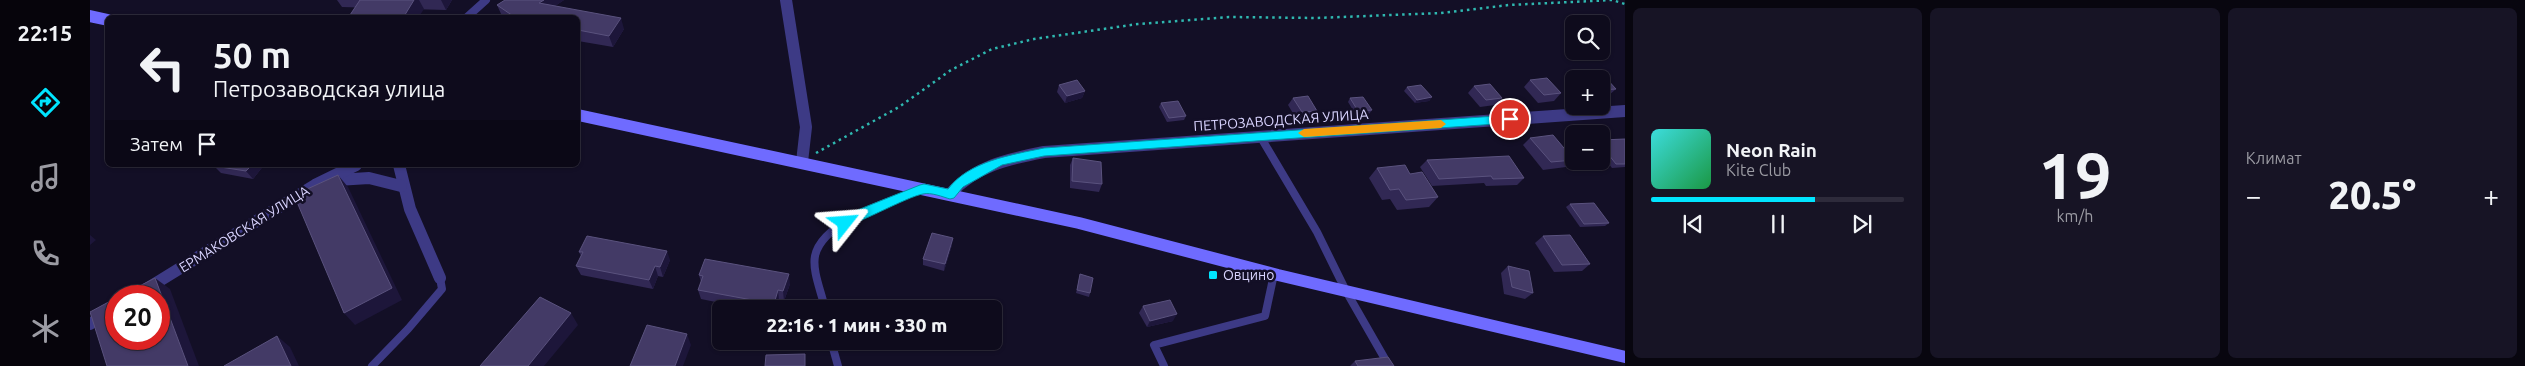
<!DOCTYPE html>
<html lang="ru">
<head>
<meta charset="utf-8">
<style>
	:root { --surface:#0e0b1c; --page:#171425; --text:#f1f3f6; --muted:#9b9ba3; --line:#2e2b3b; --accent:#00e5ff }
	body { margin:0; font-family:Ubuntu,sans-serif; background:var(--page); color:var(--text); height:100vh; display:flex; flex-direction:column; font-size:19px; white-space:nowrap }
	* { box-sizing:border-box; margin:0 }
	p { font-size:16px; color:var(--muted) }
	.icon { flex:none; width:28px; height:28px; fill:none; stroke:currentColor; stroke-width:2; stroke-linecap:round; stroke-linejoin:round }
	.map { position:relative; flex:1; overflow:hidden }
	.drawer { display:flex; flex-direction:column; gap:8px; padding:8px; background:#08060f; width:900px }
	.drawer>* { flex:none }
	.top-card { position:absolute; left:15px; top:15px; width:475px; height:152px; border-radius:8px; box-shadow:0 1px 4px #0004,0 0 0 1px var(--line); background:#0e0b1c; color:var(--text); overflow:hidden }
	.fabs { position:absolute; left:1475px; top:15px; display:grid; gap:10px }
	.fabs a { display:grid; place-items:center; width:45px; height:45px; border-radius:8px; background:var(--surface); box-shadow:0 1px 4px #0004,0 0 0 1px var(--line); font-size:25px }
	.speed { position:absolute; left:15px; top:285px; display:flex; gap:10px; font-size:25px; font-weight:700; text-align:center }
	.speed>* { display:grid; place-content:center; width:65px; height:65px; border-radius:50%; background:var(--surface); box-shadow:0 1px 4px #0004,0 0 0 1px var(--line); line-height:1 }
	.speed .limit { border:8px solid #d22; background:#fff; color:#111 }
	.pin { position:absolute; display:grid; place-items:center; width:42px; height:42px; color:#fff; margin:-21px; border:2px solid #fff; border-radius:50%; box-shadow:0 1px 5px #0007 }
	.me { position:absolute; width:55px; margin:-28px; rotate:62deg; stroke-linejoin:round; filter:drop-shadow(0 0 4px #0008) }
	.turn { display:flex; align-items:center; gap:18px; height:105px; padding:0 25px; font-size:22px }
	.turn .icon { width:65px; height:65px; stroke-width:2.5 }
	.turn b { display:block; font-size:35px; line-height:42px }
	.then { display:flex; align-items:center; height:48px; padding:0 25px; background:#0003; gap:10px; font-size:19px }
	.big { font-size:38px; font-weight:800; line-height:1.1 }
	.drawer .card { flex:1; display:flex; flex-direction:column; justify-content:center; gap:8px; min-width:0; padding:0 18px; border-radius:8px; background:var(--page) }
	.drawer .dial { align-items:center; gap:0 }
	.dial b { font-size:65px; line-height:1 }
	.song { display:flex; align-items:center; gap:15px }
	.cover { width:60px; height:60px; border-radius:8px; background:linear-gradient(135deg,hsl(180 70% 55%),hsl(140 70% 35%)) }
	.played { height:5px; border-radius:2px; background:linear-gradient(90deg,var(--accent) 65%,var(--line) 65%) }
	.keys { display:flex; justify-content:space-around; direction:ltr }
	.heat { display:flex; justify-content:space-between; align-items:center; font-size:28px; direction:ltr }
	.drawer .tiles { flex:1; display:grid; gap:8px; grid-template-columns:repeat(3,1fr) }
	.trip { position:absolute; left:622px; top:300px; width:290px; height:50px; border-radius:8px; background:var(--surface); box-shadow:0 1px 4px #0004,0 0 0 1px var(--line); font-weight:800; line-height:50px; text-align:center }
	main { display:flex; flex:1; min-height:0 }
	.menu { display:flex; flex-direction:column; width:90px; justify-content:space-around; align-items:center; background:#06040b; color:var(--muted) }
	.menu .icon { width:35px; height:35px }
	.menu .on { color:var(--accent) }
	.menu b { font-size:22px; color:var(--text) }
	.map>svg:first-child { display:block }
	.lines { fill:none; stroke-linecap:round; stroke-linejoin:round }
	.path { stroke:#2fb8b0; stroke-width:2.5; stroke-dasharray:2.5 4; stroke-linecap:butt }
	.service { stroke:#3d3a85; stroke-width:8 }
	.minor { stroke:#3d3a85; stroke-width:12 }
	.secondary { stroke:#6f6bff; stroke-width:12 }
	.wall { fill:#312854 }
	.shaded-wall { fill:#1d163a }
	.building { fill:#433a66; stroke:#5a527e }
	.route { fill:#00e5ff; stroke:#0095a6 }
	.slow { fill:#f59e0b }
	.poi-dot { fill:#00e5ff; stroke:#130f26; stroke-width:2 }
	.labels { text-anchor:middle; stroke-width:5; stroke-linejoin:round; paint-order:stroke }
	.street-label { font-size:14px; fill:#d9d4ff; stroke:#130f26 }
	.poi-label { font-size:14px; fill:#d9d4ff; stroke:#130f26; text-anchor:start }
</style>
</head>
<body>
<main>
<nav class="menu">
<b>22:15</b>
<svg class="icon on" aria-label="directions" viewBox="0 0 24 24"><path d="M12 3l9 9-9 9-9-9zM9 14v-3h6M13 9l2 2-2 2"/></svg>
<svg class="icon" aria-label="music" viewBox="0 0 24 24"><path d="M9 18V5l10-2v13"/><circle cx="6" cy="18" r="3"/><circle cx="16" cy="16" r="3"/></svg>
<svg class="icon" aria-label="phone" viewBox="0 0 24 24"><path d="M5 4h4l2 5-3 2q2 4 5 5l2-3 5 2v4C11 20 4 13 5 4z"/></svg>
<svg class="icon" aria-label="climate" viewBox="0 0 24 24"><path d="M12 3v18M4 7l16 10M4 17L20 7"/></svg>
</nav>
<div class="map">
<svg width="1535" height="366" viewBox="0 0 1535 366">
	<rect width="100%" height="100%" fill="#130f26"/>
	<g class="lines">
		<polyline class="path" points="726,153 809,107 861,70 902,49 944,39 1048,24 1139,17 1227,18 1351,13 1419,5 1522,0 1535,4"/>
		<g class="service">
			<polyline points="376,18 396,0"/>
			<polyline points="1170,136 1227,232 1256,291 1299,366"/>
			<path d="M735,309c-3,-16 -13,-37 -10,-53 7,-35 76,-55 105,-66"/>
			<polyline points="741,341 748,366"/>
			<polyline points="282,366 318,329 352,289 350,278"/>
			<polyline points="1074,366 1064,345 1175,316 1184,274"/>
		</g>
		<g class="minor">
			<polyline points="696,0 716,127 712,162"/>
			<polyline points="309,165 320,209 350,278"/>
			<polyline points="247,180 279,178 311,186"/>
			<path d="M860,194c25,-28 58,-35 94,-42l581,-41"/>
			<polyline points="45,296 225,185 266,165"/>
			<polyline points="0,324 26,308"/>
		</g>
		<g class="secondary">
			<polyline points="0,16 18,20"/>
			<polyline points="488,115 989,223 1188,275 1535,357"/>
		</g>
	</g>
	<g class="wall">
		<polygon points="247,0 362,0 356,10 252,7"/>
		<polygon points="415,0 474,0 465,6 534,29 523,47 488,41 488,18 414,18 412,16 407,5"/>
		<polygon points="1515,77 1526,89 1518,96 1511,97 1511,79 1498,79"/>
		<polygon points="1440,80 1471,93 1464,101 1448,103 1434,87"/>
		<polygon points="969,85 995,91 992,98 975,103 967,92"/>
		<polygon points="1384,86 1412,98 1405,105 1390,107 1378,93"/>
		<polygon points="1317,87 1342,97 1339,101 1325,103 1314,91"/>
		<polygon points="1203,98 1227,111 1223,118 1207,120 1198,105"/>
		<polygon points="1260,98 1282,110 1279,114 1266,115 1258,102"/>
		<polygon points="1071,103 1096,116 1094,120 1077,122 1069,107"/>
		<polygon points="1440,138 1484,160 1476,167 1453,170 1433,145"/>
		<polygon points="1535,139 1535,167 1522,168 1511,154 1511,140"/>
		<polygon points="983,158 1012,184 1009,192 980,188 980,165"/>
		<polygon points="1337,160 1434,178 1427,185 1396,186 1394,183 1342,186 1330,167"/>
		<polygon points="125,165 174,165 163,179 131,173 124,166"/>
		<polygon points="1287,168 1348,197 1339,207 1307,210 1300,199 1292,200 1279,178"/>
		<polygon points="1480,204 1519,223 1515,226 1490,227 1476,207"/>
		<polygon points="1453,236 1500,264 1492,271 1464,272 1445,243"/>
		<polygon points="862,245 854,271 833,265 833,259"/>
		<polygon points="489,252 580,260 573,277 568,276 563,289 491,275 486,266 491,256"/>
		<polygon points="1418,266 1443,293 1435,299 1414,294 1411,273"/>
		<polygon points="990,274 1000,293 999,297 986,293"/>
		<polygon points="609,275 700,284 694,301 689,300 687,309 660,309 611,299 608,290 611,282"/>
		<polygon points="1053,306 1083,321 1057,327 1049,313"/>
		<polygon points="1265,361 1304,366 1260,366"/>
	</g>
	<g class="shaded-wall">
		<polygon points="324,0 329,0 334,9 328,18 313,18"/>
		<polygon points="351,0 362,0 356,10"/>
		<polygon points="454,0 474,0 453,14 449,3"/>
		<polygon points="531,18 534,29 523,47 519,36"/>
		<polygon points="995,91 992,98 975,103 977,96"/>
		<polygon points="1342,97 1339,101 1325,103 1327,100"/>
		<polygon points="162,165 174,165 163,179 156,171"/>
		<polygon points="248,175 258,187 312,300 265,325 254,313"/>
		<polygon points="0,235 6,240 0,245"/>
		<polygon points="863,238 862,245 854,271 855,264"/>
		<polygon points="577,251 580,260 573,277 570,267"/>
		<polygon points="565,266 568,276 563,289 559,280"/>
		<polygon points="699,274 700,284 694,301 693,291"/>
		<polygon points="65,278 80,289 109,366 98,366"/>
		<polygon points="688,290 689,300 687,309 684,309 684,304"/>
		<polygon points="481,313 488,325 454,366 438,366"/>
		<polygon points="1087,314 1083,321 1057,327 1060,321"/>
		<polygon points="597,334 601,345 593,366 585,366"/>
		<polygon points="187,336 200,347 209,366 201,366"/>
	</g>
	<g class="building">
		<polygon points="270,0 324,0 313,18 258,18"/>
		<polygon points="415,0 454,0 449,3 531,18 519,36 488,30 488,18 426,18 407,5"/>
		<polygon points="1515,77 1526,89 1511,90 1511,79 1499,79 1498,78"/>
		<polygon points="1457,78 1471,93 1454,95 1440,80"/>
		<polygon points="987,80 995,91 977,96 969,85"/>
		<polygon points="1400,84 1412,98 1396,100 1384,86"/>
		<polygon points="1331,85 1342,97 1327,100 1317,87"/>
		<polygon points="1218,96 1227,111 1212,112 1203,98"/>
		<polygon points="1273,97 1282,110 1268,111 1260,98"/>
		<polygon points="1088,101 1096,116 1079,118 1071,103"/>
		<polygon points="1463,135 1484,160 1461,162 1440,138"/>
		<polygon points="1535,139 1535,164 1526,164 1511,145 1511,140"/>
		<polygon points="1419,156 1434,178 1403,179 1401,176 1349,179 1337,160"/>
		<polygon points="983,158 1011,162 1012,184 982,181"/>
		<polygon points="125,165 162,165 156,171 124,166"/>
		<polygon points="1315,165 1320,174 1332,172 1348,197 1316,200 1309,189 1300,190 1287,168"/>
		<polygon points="248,175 302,288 254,313 204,195"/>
		<polygon points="1504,203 1519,223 1494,224 1480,204"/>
		<polygon points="842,233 863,238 855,264 833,259"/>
		<polygon points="1480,235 1500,264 1472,265 1453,236"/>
		<polygon points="497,236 577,251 570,267 565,266 559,280 486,266 493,252 489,252"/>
		<polygon points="615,259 699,274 693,291 688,290 684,304 608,290 613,276 609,275"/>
		<polygon points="1418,266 1439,271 1443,293 1422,287"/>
		<polygon points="990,274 1003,278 1000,293 987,290"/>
		<polygon points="65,278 98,366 17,366 0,312 26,298 26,339 69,339 69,296 30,296"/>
		<polygon points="450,297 481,313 438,366 390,366"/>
		<polygon points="1080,300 1087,314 1060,321 1053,306"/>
		<polygon points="557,325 597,334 585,366 540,366"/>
		<polygon points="187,336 201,366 134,366"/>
		<polygon points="715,354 715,366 675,366 676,355"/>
		<polygon points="1298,357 1304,366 1268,366 1265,361"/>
	</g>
	<path class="route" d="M1420,115l5,4 -5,4 -466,33 -42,9 -39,22 -9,11 -4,1c-7,-2 -19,-7 -27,-5 -15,2 -74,35 -82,33l-2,-4 16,-12 65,-26 4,-1 24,5c21,-28 63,-34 96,-41z"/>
	<polygon class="slow" points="1351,120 1356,124 1351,128 1214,137 1208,133 1214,129"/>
	<rect class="poi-dot" x="1118" y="270" width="10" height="10" rx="2.5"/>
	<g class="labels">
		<g class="street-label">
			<text transform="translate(1191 120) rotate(-4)" y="5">ПЕТРОЗАВОДСКАЯ УЛИЦА</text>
			<text transform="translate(154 229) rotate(-32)" y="5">ЕРМАКОВСКАЯ УЛИЦА</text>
		</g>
		<g class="poi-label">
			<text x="1133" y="280">Овцино</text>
		</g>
	</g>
</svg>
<div class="fabs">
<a><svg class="icon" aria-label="search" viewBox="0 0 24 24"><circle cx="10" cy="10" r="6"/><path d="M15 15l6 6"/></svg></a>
<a>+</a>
<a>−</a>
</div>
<div class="speed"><div class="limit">20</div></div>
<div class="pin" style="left:1420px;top:119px;background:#d93025"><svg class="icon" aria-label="arrive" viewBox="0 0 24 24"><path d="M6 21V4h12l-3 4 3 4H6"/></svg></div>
<svg class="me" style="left:755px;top:223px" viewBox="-20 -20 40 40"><path d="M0-17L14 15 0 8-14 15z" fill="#00e5ff" stroke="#fff" stroke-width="4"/></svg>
<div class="trip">22:16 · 1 мин · 330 m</div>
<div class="top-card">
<div class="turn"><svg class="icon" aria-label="left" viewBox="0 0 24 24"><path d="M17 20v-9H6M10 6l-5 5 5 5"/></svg><div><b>50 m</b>Петрозаводская улица</div></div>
<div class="then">Затем<svg class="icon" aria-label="arrive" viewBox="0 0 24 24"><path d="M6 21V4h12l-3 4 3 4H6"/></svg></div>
</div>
</div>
<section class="drawer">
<div class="tiles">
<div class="card">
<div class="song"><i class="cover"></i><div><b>Neon Rain</b><p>Kite Club</p></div></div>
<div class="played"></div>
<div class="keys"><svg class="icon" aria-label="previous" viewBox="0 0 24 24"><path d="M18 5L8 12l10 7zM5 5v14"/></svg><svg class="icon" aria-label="pause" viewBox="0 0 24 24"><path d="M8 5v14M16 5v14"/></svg><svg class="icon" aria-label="next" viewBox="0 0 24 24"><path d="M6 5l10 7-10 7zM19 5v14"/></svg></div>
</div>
<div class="card dial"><b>19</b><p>km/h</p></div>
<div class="card"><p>Климат</p>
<div class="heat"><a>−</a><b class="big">20.5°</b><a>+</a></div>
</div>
</div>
</section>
</main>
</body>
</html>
